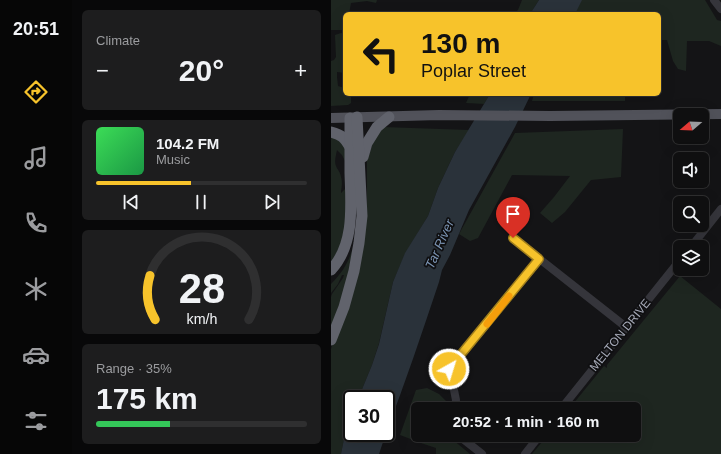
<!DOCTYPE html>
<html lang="en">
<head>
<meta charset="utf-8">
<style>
	:root { --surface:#0f0f10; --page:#1d1d1e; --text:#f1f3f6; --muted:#9b9c9f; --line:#2f2f30; --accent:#f7c32b }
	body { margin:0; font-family:Helvetica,sans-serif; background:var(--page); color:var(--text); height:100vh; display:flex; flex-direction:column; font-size:15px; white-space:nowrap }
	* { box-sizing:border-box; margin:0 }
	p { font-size:13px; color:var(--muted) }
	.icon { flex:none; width:22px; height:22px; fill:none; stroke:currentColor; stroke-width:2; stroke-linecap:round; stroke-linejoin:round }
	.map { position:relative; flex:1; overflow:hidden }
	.details { display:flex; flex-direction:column; gap:10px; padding:10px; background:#080809; width:259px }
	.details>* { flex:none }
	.guide { position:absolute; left:12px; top:12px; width:318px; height:84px; border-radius:6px; box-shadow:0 4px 16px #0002,0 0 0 1px var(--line); background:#f7c32b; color:#111; overflow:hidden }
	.needle { width:26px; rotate:251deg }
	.buttons { position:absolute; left:342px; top:108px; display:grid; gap:8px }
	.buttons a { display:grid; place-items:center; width:36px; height:36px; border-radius:6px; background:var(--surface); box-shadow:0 4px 16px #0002,0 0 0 1px var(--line); font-size:20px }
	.speed { position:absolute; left:12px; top:390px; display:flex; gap:8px; font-size:20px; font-weight:700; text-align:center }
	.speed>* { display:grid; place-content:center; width:52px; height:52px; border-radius:50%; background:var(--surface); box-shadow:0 4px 16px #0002,0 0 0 1px var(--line); line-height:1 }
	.speed .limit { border:2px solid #111; border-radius:6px; background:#fff; color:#111 }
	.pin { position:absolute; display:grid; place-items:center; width:34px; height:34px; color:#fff; margin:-41px -17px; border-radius:50% 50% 50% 0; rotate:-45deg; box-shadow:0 0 4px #0007 }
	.pin .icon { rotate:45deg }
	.me { position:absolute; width:44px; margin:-22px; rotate:39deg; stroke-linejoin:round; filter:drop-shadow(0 0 3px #0008) }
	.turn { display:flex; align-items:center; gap:14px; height:84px; padding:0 12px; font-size:18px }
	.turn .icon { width:52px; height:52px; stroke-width:2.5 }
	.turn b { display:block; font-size:28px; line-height:34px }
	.big { font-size:30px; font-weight:700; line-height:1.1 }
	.details .widget { flex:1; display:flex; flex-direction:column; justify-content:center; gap:6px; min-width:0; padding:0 14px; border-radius:6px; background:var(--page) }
	.details .dial { align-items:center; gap:0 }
	.dial svg { height:104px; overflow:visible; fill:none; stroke:var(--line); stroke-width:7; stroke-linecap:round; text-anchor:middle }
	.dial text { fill:var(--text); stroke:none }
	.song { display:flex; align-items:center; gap:12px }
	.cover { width:48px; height:48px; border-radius:6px; background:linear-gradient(135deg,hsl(130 70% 55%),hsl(140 70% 35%)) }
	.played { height:4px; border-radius:2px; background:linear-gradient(90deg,var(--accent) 45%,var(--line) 45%) }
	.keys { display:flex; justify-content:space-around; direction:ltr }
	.heat { display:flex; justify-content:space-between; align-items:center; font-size:22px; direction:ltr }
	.charge { height:6px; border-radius:3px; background:linear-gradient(90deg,#34c759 35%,var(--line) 0) }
	.trip { position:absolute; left:80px; top:402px; width:230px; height:40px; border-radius:6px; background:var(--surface); box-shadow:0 4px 16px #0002,0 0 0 1px var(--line); font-weight:700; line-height:40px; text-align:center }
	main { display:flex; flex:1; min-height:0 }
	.tab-bar { display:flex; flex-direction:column; width:72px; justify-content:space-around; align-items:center; background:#060606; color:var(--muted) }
	.tab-bar .icon { width:28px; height:28px }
	.tab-bar .selected { color:var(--accent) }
	.tab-bar b { font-size:18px; color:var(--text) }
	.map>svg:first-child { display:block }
	.green { fill:#1e2620 }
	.water { fill:#2a323a }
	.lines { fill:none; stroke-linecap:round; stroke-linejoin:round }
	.minor { stroke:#35353b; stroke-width:8 }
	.major { stroke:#51525a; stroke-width:10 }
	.highway { stroke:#61636c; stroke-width:11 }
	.route-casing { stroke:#a17f1c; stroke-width:10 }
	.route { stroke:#f7c32b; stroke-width:7 }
	.slow { stroke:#f59e0b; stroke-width:7 }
	.labels { text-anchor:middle; stroke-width:3.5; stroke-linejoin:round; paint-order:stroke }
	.street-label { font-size:12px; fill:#a5a9b7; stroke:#0f0f11 }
	.water-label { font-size:13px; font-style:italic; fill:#7b94b3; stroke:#0f0f11 }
</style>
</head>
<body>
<main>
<nav class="tab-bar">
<b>20:51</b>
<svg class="icon selected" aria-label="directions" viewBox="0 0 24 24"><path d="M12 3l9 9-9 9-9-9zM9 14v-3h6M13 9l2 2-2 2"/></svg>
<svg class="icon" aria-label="music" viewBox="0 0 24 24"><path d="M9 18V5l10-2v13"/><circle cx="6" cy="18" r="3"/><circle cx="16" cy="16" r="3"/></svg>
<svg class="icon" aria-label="phone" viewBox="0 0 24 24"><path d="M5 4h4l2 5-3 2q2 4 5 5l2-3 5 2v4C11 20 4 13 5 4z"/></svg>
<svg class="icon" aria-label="climate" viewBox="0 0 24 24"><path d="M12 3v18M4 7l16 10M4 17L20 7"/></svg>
<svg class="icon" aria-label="car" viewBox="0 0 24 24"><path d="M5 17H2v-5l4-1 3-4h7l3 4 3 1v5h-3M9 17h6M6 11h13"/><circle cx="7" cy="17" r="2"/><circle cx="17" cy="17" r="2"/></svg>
<svg class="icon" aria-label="filters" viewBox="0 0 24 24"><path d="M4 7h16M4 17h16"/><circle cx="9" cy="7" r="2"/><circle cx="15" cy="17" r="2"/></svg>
</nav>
<section class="details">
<div class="widget"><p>Climate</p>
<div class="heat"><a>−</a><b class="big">20°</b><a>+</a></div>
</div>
<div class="widget">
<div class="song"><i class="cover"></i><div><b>104.2 FM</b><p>Music</p></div></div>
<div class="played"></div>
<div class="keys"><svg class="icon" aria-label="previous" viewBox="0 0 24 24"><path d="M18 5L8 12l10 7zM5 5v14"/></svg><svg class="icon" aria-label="pause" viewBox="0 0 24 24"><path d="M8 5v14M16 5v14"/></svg><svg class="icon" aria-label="next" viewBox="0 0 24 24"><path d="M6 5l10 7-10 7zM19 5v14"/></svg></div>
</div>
<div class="widget dial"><svg viewBox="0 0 100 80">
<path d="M14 69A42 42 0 1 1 86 69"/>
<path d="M14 69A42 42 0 0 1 10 35" stroke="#f7c32b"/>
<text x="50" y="56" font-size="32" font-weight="700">28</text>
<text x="50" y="72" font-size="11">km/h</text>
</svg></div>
<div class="widget"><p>Range · 35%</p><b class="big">175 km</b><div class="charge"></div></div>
</section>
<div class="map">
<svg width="390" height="454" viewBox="0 0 390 454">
	<rect width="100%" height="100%" fill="#141416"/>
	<g class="green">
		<polygon points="0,0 46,0 45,3 36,1 20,3 18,14 14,14 14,30 0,30"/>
		<polygon points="191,0 208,0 199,14 183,14 187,10"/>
		<polygon points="247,0 374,0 386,20 390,21 390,46 378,41 356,41 355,71 347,69 342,61 336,40 328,40 328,14 239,14"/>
		<polygon points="10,33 14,34 14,73 6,72 6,77 7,86 14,88 14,94 20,94 20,103 17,105 0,106 0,61 3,60 5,57 4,35"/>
		<polygon points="139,94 159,94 153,104 135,103"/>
		<polygon points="203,94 294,94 294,101 201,101"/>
		<polygon points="52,127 138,130 124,152 107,188 97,216 74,254 62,282 48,343 41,365 27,399 21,399 21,413 14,434 10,454 0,454 0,349 34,231 36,208 36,161 42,142"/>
		<polygon points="292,129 290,177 260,180 234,212 221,223 209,213 223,197 239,176 181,175 147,238 139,241 128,234 184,133"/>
		<path d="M0,134l13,8 3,23 -5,-10 -5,-5c-1,5 -3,12 -1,16 2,5 4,5 5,11 2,6 0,11 0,16l5,-5h2l-3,48 -14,28z"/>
		<path d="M23,244l-8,41 -15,43v-31l1,-3 11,-16 1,-3h-2l-4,9 -7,9v-9c13,-13 18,-23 23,-40z"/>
		<polygon points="349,276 390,309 390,454 201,454 217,435 303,435 303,409 238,409 273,366 276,368 276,365"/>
		<polygon points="96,388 108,394 117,403 115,409 87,409 87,435 116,435 139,454 105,454 105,448 90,443 69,435 85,390"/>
	</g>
	<g class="water">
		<polygon points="208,0 251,0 244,14 199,14"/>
		<path d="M159,94h41l-16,33 -46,83 -19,45 -8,15 -3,12c-17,51 -34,101 -53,151v-34h-28l14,-34 7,-21 14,-62 12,-29 23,-37 10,-28 17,-36z"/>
		<polygon points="21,413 21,433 55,433 48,454 10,454 14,434"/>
	</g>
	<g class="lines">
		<g class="minor">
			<polyline points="383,0 390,9"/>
			<polyline points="182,238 295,327"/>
			<polyline points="360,247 390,209"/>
			<polyline points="124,409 125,400 123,390 117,376 119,369 208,259"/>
			<polyline points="230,409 349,260"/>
			<polyline points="127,435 151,454"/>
			<polyline points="194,454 209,435"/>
		</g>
		<polyline class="major" points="0,118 108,115 219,116 390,114"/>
		<g class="highway">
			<path d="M0,132c11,3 13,5 19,15"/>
			<polyline points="32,157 36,143 46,127 58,117"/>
			<path d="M0,270c24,-26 20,-64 19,-97 0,-18 0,-36 0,-55"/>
			<polyline points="0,340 13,307 23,271 28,243 31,216 26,117"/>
		</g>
	</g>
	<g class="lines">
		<g class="route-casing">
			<polyline id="route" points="118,369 208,259 182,238"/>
		</g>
		<use href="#route" class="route"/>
		<polyline class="slow" points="156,324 178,296"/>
	</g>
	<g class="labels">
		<g class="street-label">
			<text transform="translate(289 335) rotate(-51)" y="4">MELTON DRIVE</text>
		</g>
		<g class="water-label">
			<text transform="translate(108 244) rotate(-66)" y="5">Tar River</text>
		</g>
	</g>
</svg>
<div class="buttons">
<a><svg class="needle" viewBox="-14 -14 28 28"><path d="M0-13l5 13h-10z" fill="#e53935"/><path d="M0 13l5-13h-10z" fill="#9b9c9f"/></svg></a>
<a><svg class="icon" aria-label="sound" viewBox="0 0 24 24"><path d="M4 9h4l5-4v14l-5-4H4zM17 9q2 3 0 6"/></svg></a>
<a><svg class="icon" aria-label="search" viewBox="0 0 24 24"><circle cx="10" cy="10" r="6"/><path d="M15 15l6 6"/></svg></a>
<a><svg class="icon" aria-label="layers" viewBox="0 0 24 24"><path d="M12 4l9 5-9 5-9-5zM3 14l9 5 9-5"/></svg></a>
</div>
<div class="speed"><div class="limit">30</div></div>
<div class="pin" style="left:182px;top:238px;background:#d93025"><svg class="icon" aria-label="arrive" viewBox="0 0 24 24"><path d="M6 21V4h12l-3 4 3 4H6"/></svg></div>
<svg class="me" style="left:118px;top:369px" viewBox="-20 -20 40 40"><circle r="17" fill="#f7c32b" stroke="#fff" stroke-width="3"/><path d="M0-11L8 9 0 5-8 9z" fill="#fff"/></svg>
<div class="trip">20:52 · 1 min · 160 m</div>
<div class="guide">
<div class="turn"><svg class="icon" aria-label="left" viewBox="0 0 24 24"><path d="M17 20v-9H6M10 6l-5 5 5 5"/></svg><div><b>130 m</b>Poplar Street</div></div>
</div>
</div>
</main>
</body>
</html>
